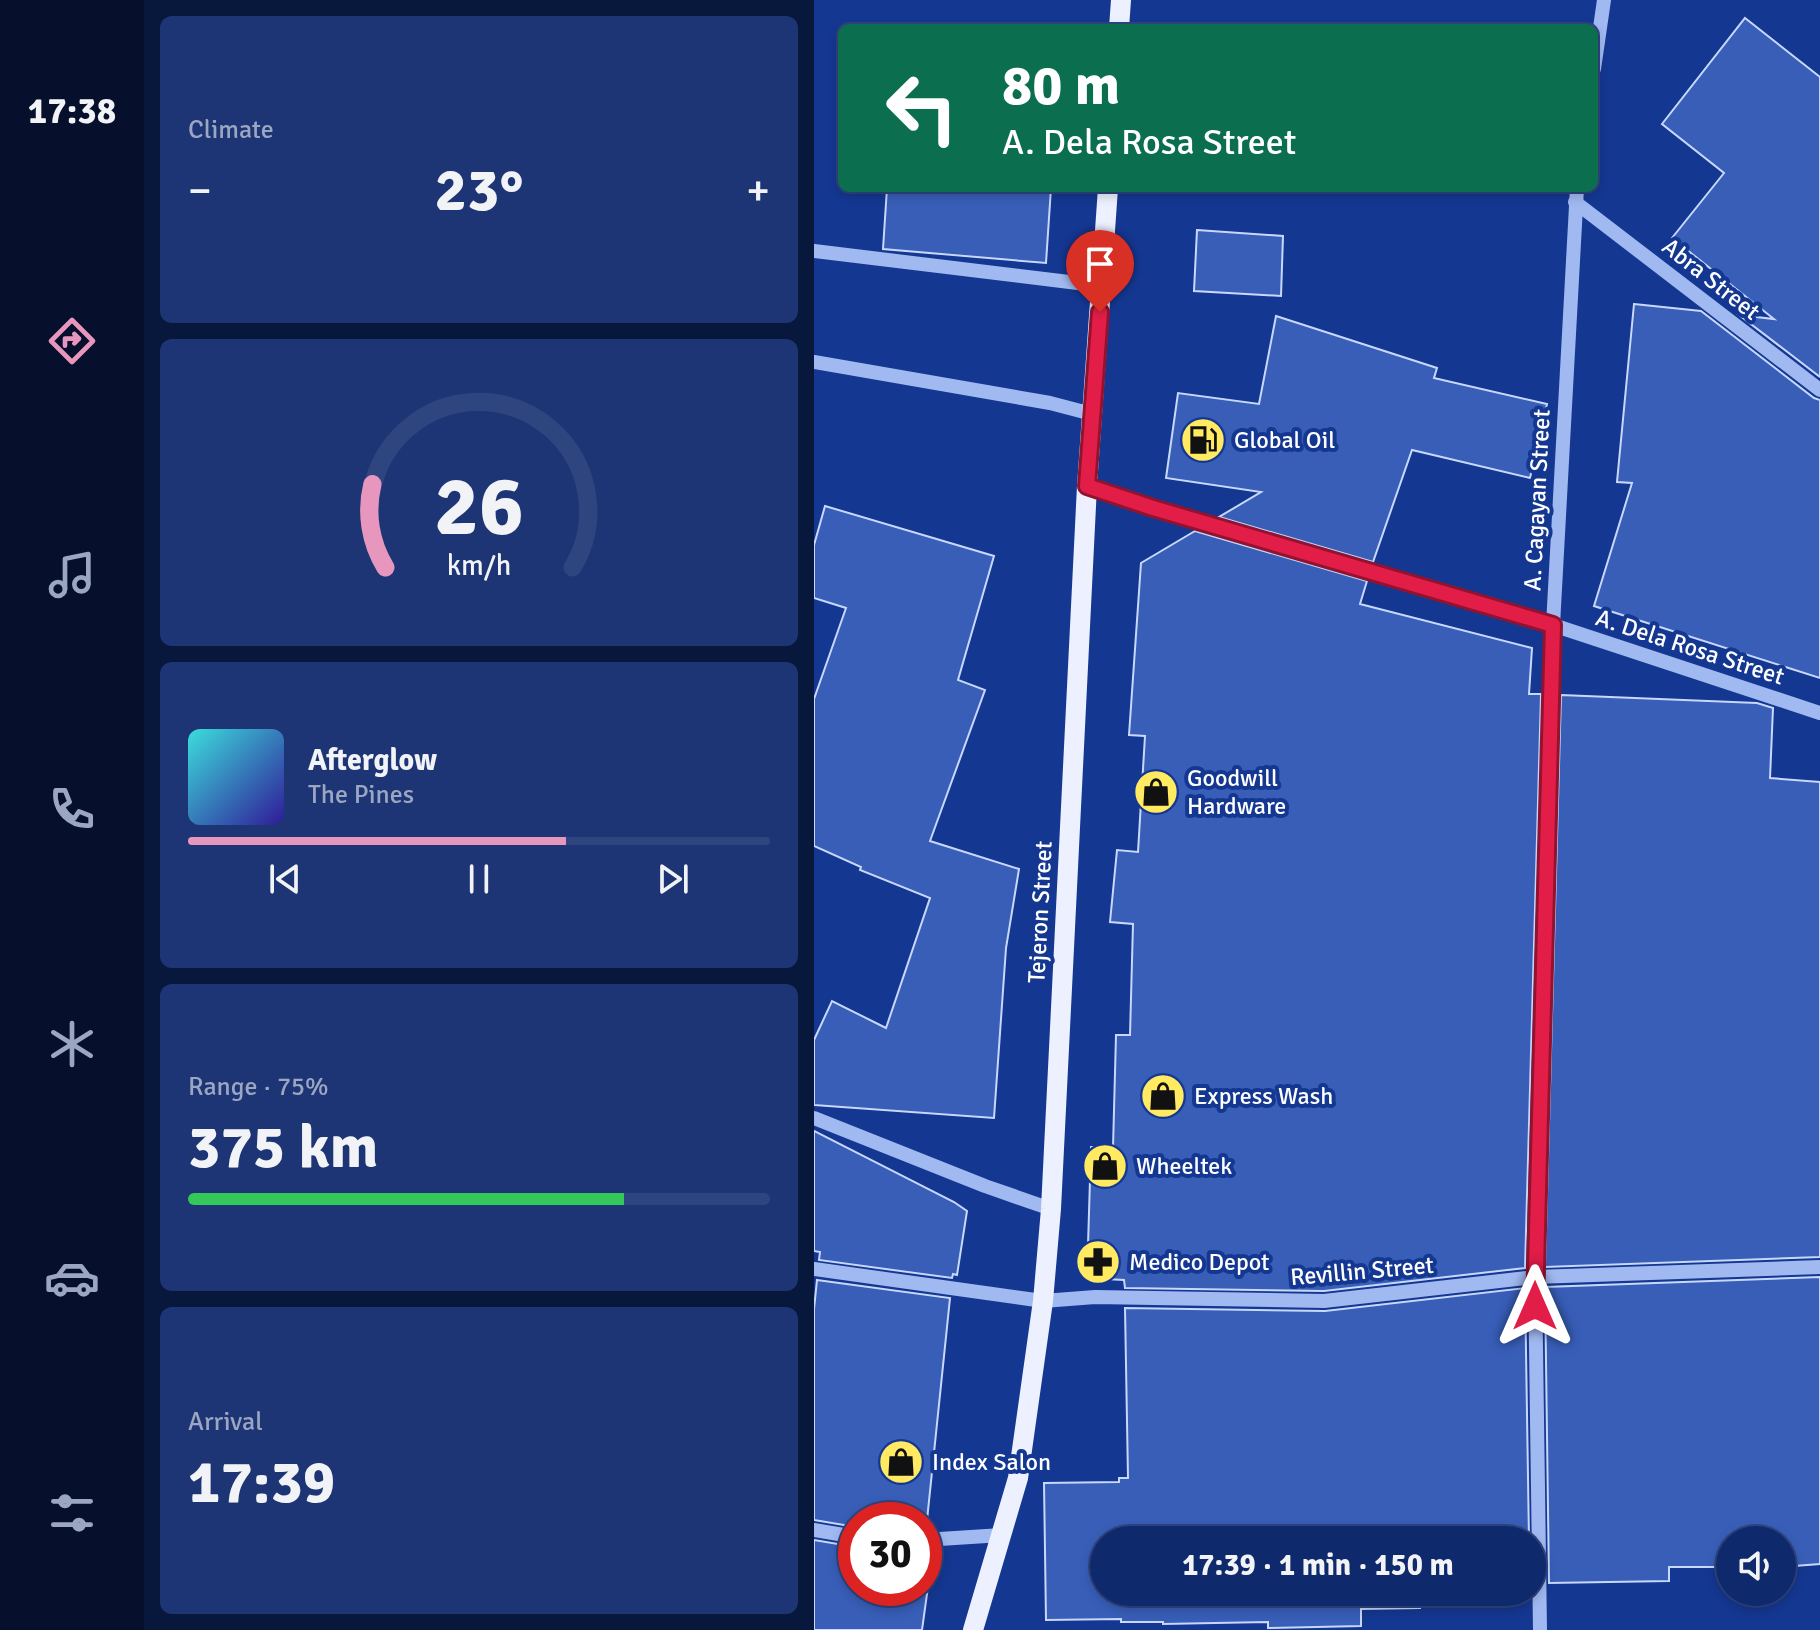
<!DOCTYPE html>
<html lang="en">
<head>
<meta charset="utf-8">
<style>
	:root { --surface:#0f296d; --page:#1d3575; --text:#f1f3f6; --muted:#9ba6c2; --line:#2f4580; --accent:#e797bd }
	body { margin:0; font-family:Signika,sans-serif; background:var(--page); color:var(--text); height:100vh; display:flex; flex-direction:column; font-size:30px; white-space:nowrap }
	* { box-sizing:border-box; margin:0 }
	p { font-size:26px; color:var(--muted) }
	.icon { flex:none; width:44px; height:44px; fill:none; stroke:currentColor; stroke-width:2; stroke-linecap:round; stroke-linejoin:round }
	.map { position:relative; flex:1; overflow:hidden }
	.details { display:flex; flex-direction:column; gap:16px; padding:16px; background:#08173c; width:670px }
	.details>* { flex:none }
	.guide { position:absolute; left:24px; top:24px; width:760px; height:168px; border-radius:12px; box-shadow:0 4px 12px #0003,0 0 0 2px var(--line); background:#0b6e4f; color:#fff; overflow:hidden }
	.buttons { position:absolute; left:902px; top:1526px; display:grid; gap:16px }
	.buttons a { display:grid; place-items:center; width:80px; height:80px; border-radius:50%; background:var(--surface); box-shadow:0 4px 12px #0003,0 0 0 2px var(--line); font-size:40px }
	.speed { position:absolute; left:24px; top:1502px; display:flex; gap:16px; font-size:40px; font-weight:700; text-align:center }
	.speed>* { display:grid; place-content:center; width:104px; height:104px; border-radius:50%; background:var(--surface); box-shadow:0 4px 12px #0003,0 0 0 2px var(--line); line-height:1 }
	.speed .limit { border:12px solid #d22; background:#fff; color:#111 }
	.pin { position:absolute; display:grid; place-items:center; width:68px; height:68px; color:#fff; margin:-82px -34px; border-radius:50% 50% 50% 0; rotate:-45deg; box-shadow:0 0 8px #0007 }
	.pin .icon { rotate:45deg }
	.me { position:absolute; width:88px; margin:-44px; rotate:0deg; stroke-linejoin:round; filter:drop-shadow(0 0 6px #0008) }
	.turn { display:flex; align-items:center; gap:28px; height:168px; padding:0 32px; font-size:36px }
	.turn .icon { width:104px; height:104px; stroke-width:2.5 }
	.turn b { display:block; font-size:56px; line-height:68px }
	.big { font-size:60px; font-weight:700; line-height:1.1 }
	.details .card { flex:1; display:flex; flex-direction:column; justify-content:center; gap:12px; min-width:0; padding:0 28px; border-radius:12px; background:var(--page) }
	.details .dial { align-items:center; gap:0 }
	.dial svg { height:208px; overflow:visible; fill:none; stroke:var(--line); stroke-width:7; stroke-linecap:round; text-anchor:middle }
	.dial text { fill:var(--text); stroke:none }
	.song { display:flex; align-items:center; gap:24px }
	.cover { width:96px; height:96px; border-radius:12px; background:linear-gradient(135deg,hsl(180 70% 55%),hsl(250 70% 35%)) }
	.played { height:8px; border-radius:4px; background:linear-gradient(90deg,var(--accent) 65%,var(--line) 65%) }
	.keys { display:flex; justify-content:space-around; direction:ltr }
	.heat { display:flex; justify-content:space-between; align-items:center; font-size:44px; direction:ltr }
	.charge { height:12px; border-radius:6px; background:linear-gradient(90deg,#34c759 75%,var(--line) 0) }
	.trip { position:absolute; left:276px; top:1526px; width:456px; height:80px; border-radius:40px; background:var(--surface); box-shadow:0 4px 12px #0003,0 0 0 2px var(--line); font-weight:700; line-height:80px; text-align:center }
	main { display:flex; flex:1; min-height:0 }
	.menu { display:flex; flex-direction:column; width:144px; justify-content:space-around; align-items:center; background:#06102c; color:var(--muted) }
	.menu .icon { width:56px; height:56px }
	.menu .current { color:var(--accent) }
	.menu b { font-size:36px; color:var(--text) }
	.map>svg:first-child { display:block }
	.building { fill:#385eb8; stroke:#c8d8fc; stroke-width:2 }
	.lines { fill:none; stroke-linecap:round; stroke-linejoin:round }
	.minor { stroke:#a1b9f1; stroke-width:14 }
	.major { stroke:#ecf0ff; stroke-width:20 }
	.route-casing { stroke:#92132f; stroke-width:20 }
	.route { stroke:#e11d48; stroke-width:14 }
	.labels { text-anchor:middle; stroke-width:8; stroke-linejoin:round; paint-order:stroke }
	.street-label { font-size:24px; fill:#fff; stroke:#143791 }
	.poi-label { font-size:24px; fill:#fff; stroke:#143791; text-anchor:start }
</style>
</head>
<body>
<main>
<nav class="menu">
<b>17:38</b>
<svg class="icon current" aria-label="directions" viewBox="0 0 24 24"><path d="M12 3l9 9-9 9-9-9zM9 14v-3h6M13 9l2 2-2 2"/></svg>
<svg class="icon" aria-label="music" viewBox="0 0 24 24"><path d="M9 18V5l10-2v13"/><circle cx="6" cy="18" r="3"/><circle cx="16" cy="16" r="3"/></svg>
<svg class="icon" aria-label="phone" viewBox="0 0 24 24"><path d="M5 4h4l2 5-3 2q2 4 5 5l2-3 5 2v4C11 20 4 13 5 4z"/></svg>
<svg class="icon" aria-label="climate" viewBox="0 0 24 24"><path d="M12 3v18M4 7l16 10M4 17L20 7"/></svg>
<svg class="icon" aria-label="car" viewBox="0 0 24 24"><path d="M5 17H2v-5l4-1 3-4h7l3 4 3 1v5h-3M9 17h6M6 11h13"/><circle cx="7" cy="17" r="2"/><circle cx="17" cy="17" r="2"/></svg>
<svg class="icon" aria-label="filters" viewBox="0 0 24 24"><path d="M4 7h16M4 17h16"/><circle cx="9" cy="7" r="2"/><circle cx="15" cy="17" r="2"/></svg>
</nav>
<section class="details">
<div class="card"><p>Climate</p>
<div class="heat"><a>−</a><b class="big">23°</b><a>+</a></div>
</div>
<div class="card dial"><svg viewBox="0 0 100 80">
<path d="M14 69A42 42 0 1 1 86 69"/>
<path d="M14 69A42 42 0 0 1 9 37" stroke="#e797bd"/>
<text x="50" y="56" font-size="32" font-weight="700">26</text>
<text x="50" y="72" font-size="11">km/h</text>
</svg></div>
<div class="card">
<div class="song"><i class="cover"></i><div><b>Afterglow</b><p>The Pines</p></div></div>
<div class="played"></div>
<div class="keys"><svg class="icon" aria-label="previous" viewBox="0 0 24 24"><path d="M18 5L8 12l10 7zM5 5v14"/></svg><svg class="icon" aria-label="pause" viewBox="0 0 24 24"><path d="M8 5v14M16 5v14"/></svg><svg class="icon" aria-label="next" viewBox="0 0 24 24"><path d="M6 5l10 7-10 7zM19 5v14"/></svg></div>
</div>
<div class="card"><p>Range · 75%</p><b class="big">375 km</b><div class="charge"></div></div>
<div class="card"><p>Arrival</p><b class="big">17:39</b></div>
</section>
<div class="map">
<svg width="1006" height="1630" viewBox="0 0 1006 1630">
	<rect width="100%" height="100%" fill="#143791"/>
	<g class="building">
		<polygon points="931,18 1006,77 1006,377 925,315 960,319 858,238 910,173 848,124"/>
		<polygon points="73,188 237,188 232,263 69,249"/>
		<polygon points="383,230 469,236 467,296 380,291"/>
		<polygon points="820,304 887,311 1000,398 1006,400 1006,678 780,606 818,483 803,482"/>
		<polygon points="462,316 623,368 620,378 733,404 716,478 598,450 559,562 405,517 447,492 352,478 364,393 445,404"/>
		<polygon points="11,506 180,556 144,680 171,690 116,841 205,869 192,948 180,1118 0,1105 0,1040 18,1001 72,1028 116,898 46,870 47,867 0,846 0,699 32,608 0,598 0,545"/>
		<polygon points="381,531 553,581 546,604 718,648 715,694 727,694 711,1268 510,1291 311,1288 310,1280 273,1278 277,1147 299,1148 302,1035 316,1035 319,924 296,922 303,850 324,852 331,736 315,735 327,563"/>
		<polygon points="747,695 943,703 959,708 956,778 1006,782 1006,1257 731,1267"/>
		<polygon points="0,1131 140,1202 153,1211 143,1275 139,1274 138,1278 5,1260 6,1252 0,1251"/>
		<polygon points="1006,1277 1006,1564 968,1567 968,1540 916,1540 916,1567 855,1567 855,1581 735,1583 731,1287"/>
		<polygon points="3,1280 136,1298 112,1530 110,1520 42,1520 42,1527 0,1520 0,1309"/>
		<polygon points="711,1288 715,1540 290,1540 290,1592 606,1592 606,1608 547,1609 547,1626 454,1628 454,1622 349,1624 349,1622 307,1622 307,1619 232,1620 230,1483 305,1482 305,1478 314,1478 311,1308 511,1311"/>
		<polygon points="0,1540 42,1547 42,1588 110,1588 110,1563 117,1565 108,1630 0,1630"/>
	</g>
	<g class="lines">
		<g class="minor">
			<polyline points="780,69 790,0"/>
			<polyline points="761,202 1006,390"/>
			<polyline points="0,251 288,286"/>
			<polyline points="0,362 236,403 278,414"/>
			<polyline points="273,486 339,508 739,625 1006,713"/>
			<polyline points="0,1118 171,1186 237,1209"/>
			<polyline points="0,1269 229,1301 281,1297 510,1301 721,1277 1006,1267"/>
			<polyline points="0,1530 42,1537"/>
			<polyline points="110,1540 188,1535"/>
			<polyline points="726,1630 721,1277 739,625 763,188"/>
		</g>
		<g class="major">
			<polyline points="305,28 307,0"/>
			<polyline points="159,1630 204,1478 229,1301 237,1209 273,486 294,188"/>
		</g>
	</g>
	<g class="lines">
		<g class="route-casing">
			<polyline id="route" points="286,312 273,486 339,508 739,625 721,1306"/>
		</g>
		<use href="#route" class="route"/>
	</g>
	<defs>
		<g id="fuel-disc" transform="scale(2.3)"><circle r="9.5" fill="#ffea62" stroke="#143791"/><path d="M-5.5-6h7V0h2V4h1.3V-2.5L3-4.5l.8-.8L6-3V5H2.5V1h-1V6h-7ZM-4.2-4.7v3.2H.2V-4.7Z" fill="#111"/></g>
		<g id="shop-disc" transform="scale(2.3)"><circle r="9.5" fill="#ffea62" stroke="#143791"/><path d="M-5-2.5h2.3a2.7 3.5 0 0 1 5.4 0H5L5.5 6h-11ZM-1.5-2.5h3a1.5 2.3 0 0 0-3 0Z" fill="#111"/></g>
		<g id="pharmacy-disc" transform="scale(2.3)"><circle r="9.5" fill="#ffea62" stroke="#143791"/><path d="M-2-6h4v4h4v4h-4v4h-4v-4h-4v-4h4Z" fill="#111"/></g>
	</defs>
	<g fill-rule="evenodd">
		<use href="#fuel-disc" x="389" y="440"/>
		<use href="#shop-disc" x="342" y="792"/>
		<use href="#shop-disc" x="349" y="1096"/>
		<use href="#shop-disc" x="291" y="1166"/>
		<use href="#pharmacy-disc" x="284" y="1262"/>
		<use href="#shop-disc" x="87" y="1462"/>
	</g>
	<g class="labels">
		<g class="street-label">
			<text transform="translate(897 279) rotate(38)" y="8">Abra Street</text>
			<text transform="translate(723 500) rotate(-87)" y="8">A. Cagayan Street</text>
			<text transform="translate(876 647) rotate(18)" y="8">A. Dela Rosa Street</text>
			<text transform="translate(226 912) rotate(-87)" y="8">Tejeron Street</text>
			<text transform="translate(548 1271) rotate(-5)" y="8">Revillin Street</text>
		</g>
		<g class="poi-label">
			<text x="420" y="448">Global Oil</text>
			<text x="373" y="786">Goodwill<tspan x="373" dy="28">Hardware</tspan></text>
			<text x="380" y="1104">Express Wash</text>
			<text x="322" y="1174">Wheeltek</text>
			<text x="315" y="1270">Medico Depot</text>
			<text x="118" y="1470">Index Salon</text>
		</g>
	</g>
</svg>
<div class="buttons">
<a><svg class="icon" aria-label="sound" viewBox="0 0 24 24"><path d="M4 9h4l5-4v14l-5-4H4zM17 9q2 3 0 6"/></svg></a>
</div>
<div class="speed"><div class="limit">30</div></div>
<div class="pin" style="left:286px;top:312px;background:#d93025"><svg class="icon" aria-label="arrive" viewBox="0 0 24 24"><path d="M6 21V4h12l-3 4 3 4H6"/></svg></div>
<svg class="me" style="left:721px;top:1306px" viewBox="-20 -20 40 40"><path d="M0-17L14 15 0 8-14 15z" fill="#e11d48" stroke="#fff" stroke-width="4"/></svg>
<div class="trip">17:39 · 1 min · 150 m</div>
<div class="guide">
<div class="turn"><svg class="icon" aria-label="left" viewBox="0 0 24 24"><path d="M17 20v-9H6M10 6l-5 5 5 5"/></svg><div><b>80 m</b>A. Dela Rosa Street</div></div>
</div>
</div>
</main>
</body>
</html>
